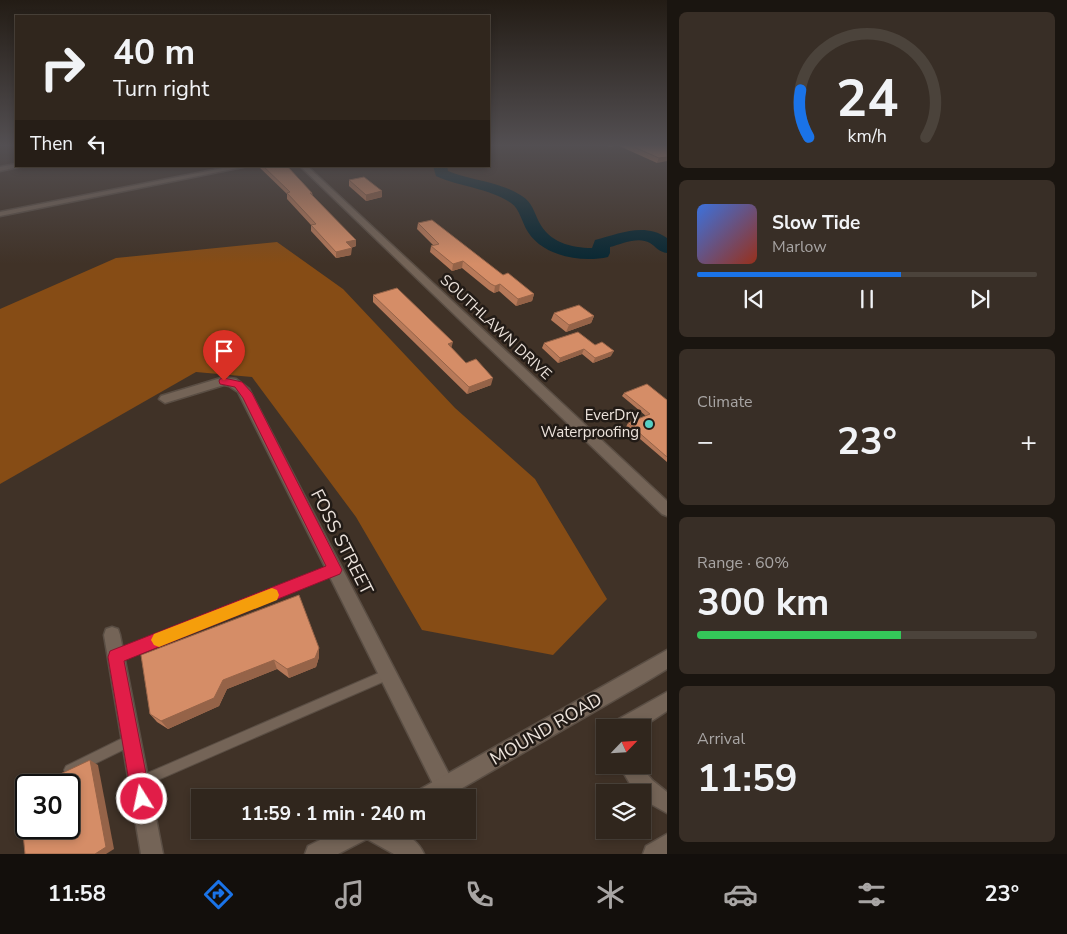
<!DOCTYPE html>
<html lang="en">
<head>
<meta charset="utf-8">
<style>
	:root { --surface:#30261d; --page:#382e26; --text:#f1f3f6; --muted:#a8a5a4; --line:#4b433b; --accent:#1a73e8 }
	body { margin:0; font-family:"Nunito Sans",sans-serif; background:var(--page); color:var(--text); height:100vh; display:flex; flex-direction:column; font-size:19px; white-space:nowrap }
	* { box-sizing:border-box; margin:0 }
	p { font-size:16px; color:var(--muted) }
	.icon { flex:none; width:28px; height:28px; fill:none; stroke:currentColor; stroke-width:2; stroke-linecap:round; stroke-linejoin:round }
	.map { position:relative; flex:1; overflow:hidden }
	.panel { display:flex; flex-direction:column; gap:12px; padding:12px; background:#1a1510; width:400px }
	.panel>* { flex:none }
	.banner { position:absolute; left:15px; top:15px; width:475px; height:152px; border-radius:0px; box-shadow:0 2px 8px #0003,0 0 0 1px var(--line); background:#30261d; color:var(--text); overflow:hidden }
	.needle { width:32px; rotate:65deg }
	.fabs { position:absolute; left:596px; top:719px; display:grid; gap:10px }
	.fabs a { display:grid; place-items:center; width:55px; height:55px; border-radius:0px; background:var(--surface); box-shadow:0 2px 8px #0003,0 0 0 1px var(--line); font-size:25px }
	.speed { position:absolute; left:15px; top:774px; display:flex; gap:10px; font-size:25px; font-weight:700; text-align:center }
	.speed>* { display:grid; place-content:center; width:65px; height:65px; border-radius:50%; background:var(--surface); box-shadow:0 2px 8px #0003,0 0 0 1px var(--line); line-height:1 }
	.speed .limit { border:2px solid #111; border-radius:8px; background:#fff; color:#111 }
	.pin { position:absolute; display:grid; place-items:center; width:42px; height:42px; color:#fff; margin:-51px -21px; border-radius:50% 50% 50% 0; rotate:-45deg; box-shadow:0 0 5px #0007 }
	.pin .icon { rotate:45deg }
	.me { position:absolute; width:55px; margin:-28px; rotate:350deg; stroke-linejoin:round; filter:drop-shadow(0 0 4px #0008) }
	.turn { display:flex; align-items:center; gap:18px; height:105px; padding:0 15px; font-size:22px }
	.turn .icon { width:65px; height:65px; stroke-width:2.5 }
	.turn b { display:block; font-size:35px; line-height:42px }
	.then { display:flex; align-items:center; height:48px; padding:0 15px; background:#0003; gap:10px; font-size:19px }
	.big { font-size:38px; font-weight:700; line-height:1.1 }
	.panel .widget { flex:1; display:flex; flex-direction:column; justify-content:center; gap:8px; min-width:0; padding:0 18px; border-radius:8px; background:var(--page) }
	.panel .dial { align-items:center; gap:0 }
	.dial svg { height:130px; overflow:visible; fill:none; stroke:var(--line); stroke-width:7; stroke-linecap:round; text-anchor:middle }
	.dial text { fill:var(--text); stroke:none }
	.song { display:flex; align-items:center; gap:15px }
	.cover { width:60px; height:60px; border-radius:8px; background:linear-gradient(135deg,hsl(220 70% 55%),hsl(10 70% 35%)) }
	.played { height:5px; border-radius:2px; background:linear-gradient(90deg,var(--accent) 60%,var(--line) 60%) }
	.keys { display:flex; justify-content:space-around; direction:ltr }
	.heat { display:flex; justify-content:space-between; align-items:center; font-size:28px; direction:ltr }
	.charge { height:8px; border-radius:4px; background:linear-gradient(90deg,#34c759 60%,var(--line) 0) }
	.trip { position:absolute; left:191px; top:789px; width:285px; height:50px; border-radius:0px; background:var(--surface); box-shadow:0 2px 8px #0003,0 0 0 1px var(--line); font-weight:700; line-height:50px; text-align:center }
	.menu { display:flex; height:80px; justify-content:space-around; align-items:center; background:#130f0c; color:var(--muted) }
	.menu .icon { width:35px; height:35px }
	.menu .on { color:var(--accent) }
	.menu b { font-size:22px; color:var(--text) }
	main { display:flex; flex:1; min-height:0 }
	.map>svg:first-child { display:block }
	.forest { fill:#864c15 }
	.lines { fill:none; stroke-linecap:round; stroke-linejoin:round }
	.river { fill:#082732; fill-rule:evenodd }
	.service-casing { stroke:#5a4e44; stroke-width:2 }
	.minor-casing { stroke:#5a4e44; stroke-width:3 }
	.secondary-casing { stroke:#5a4e44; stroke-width:3 }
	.service { fill:#746457; fill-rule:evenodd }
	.minor { fill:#746457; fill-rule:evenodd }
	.secondary { fill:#746457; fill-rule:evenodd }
	.wall { fill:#b77959 }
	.shaded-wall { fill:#956348 }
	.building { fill:#d58d67; stroke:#956348 }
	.route { fill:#e11d48; stroke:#92132f }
	.slow { fill:#f59e0b }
	.poi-dot { fill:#56cec3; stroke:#221b16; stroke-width:2 }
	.labels { text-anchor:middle; stroke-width:5; stroke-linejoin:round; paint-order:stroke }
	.street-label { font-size:15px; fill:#ece3dc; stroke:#221b16 }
	.poi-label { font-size:15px; fill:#ece3dc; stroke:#221b16; text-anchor:end }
	.near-street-label { font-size:18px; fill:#ece3dc; stroke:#221b16 }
</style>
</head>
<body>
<main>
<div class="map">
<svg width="667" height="854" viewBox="0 0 667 854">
	<rect width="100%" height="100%" fill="#403227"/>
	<polygon class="forest" points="277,242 343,289 455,408 535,479 607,599 553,655 422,630 356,517 252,377 196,372 0,484 0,309 116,258"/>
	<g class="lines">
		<path class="river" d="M433,166h14l1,5 8,3c22,7 46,9 66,22 10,6 12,16 17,26 10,20 32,26 53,26l3,-8c24,-6 49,-18 72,-2v15c-8,-1 -11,-6 -17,-10 -12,-7 -28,1 -40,4v6l-2,4c-27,6 -65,-1 -80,-25 -6,-9 -8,-23 -17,-29 -22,-15 -51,-16 -75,-27z"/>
		<g class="service-casing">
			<g id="service">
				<polygon points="335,566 338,567 340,570 338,573 115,662 111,661 110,657 111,653"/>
				<polygon points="388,669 392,670 393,674 392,678 144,786 140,788 136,786 134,782 136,778"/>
				<polygon points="131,734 135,736 137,740 135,744 74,774 70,776 66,774 64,770 66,766"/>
			</g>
		</g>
		<g class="minor-casing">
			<g id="minor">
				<polygon points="16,164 18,167 0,171 0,167"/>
				<polygon points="233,166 248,166 0,216 0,212"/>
				<polygon points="300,166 307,166 667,501 667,516 662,514"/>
				<polygon points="224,377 236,379 249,389 452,780 455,787 452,794 445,797 438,794 238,392 229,386 224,385 165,403 159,399 161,396"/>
				<polygon points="112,627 118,629 120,635 163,854 141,854 104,635 106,629"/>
			</g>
		</g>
		<g class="secondary-casing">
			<g id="secondary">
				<polygon points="667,650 667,669 644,683 445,798 414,798 417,791"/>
				<polygon points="667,692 667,711 641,728 613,728 615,721"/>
				<polygon points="619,765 640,765 652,780 667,792 667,813 642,799 642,792 636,792 633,789"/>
				<path d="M340,830c27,0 71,-7 84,24h-30l-27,-15 -29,15h-33l3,-8z"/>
				<polygon points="667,834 667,854 643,854 646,846"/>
			</g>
		</g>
		<use href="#service" class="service"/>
		<use href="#minor" class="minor"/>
		<use href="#secondary" class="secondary"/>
	</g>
	<g class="wall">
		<polygon points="604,144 667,144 657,163 617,145 610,147"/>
		<polygon points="258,166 287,166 312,193 313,196 356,246 351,248 351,255 336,258 311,231 311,225 287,199 287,194"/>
		<polygon points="349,180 382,197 366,201 349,186"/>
		<polygon points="418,223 534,294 532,301 516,306 499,291 494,293 489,290 462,268 452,271 430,252 431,246 433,245 417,229"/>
		<polygon points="373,295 451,348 466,363 491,385 467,394 373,302"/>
		<polygon points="554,313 594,316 591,323 566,332 551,320"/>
		<polygon points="544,343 595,345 611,356 593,363 582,354 558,363 542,348"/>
		<polygon points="624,393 667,400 667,462 626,427 628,423 646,416 622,396"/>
		<polygon points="141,655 319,657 316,667 289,678 277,669 227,689 219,706 168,729 157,722 150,714"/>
	</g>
	<g class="shaded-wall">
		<polygon points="611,144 617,144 617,145 610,147"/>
		<polygon points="667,157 667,161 657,163 659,158"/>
		<polygon points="382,191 382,197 366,201 366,195"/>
		<polygon points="356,240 356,246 346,249 346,242"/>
		<polygon points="352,248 351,255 336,258 336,252"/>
		<polygon points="463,261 462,268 452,271 453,264"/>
		<polygon points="500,284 499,291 494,293 495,286"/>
		<polygon points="534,294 532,301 516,306 518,299"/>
		<polygon points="594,316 591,323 566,332 569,325"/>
		<polygon points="453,342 451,349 448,344"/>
		<polygon points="584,349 582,354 558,363 560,358"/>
		<polygon points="614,351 611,356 593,363 595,358"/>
		<polygon points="493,378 491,385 467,394 469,387"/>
		<polygon points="319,648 319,657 316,667 289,678 287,669"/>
		<polygon points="274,660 277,669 227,689 219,706 168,729 161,721 223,680"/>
		<polygon points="90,760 98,765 114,849 106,854 95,854"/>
	</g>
	<g class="building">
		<polygon points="627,144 667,144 667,157 659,158"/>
		<polygon points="263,166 287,166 312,193 310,193 356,240 346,242 352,248 336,252 311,225 316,224 287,193 290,192"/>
		<polygon points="364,177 382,191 366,195 349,180"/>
		<polygon points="432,220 503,275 508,273 534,294 518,299 500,284 495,286 491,284 463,261 453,264 431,246 439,244 418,223"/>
		<polygon points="397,288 453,342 448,344 466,363 476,359 493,378 469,387 373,295"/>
		<polygon points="579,305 594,316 569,325 554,313"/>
		<polygon points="578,332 595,345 602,342 614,351 595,358 584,349 560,358 544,343"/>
		<polygon points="647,384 667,400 667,457 628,423 650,414 624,393"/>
		<polygon points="299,595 319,648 315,658 287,669 274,660 223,680 214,698 161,721 150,714 141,655"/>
		<polygon points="90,760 106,847 95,854 25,854 19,793 26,790 26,828 69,828 69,785 37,785"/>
	</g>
	<linearGradient id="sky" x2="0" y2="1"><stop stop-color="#231c15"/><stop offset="0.55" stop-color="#534f52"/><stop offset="1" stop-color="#534f52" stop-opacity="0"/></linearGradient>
	<rect width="667" height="264" fill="url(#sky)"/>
	<polygon class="route" points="224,378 242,382 252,393 342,570 340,574 124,661 151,799 148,806 142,808 135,806 132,799 108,657 110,651 326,566 243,398 235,387 220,384 219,381 220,379"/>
	<polygon class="slow" points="272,588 277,590 279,595 277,600 159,647 154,645 151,640 154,634"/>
	<circle class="poi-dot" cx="649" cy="424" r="5"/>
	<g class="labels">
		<g class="street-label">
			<text transform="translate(496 327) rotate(43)" y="5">SOUTHLAWN DRIVE</text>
		</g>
		<g class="poi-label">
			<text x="639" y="420">EverDry<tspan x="639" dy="17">Waterproofing</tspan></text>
		</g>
		<g class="near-street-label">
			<text transform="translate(342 542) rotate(63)" y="6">FOSS STREET</text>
			<text transform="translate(546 729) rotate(-30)" y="6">MOUND ROAD</text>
		</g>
	</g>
</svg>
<div class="fabs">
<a><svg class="needle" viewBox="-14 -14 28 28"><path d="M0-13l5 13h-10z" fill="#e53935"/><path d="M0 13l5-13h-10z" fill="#a8a5a4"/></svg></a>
<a><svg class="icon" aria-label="layers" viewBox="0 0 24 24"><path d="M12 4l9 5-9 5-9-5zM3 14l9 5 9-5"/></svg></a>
</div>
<div class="speed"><div class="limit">30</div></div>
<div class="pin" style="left:224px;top:381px;background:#d93025"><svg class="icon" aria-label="arrive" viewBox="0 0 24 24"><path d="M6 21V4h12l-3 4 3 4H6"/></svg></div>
<svg class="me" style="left:142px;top:799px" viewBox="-20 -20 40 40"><circle r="17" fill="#e11d48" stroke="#fff" stroke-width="3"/><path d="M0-11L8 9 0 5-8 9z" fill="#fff"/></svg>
<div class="trip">11:59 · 1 min · 240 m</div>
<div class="banner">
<div class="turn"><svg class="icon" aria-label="right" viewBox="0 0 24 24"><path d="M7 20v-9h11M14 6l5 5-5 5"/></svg><div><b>40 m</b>Turn right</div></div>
<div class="then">Then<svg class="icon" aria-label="left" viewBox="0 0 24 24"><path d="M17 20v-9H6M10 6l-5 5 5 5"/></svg></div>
</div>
</div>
<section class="panel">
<div class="widget dial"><svg viewBox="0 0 100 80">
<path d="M14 69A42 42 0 1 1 86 69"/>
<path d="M14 69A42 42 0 0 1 9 40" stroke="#1a73e8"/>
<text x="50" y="56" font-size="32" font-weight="700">24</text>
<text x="50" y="72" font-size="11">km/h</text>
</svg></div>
<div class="widget">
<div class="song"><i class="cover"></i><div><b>Slow Tide</b><p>Marlow</p></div></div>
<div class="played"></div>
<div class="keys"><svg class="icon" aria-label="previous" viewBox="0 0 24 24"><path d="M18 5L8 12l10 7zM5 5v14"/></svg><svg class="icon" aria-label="pause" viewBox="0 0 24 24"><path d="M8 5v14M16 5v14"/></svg><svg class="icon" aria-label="next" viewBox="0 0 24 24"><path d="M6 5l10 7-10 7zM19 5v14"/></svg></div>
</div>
<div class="widget"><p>Climate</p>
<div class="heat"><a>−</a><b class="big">23°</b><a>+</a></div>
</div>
<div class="widget"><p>Range · 60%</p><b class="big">300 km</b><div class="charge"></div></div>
<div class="widget"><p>Arrival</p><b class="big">11:59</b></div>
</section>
</main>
<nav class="menu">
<b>11:58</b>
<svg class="icon on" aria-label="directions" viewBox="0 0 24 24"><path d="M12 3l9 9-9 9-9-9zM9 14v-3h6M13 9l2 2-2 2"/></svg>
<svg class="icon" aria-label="music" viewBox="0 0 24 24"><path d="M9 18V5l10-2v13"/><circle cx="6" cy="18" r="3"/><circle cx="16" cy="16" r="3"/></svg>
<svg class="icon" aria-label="phone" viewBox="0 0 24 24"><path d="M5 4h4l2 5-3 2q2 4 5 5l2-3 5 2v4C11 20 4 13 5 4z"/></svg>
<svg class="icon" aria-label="climate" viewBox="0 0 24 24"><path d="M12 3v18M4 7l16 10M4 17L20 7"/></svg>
<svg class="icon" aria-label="car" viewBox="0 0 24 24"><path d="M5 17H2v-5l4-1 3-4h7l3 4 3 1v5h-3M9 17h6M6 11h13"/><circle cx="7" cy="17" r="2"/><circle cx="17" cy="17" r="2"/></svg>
<svg class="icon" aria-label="filters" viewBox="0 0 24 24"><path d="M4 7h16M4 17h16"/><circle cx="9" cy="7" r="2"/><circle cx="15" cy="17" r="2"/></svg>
<b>23°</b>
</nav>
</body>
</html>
